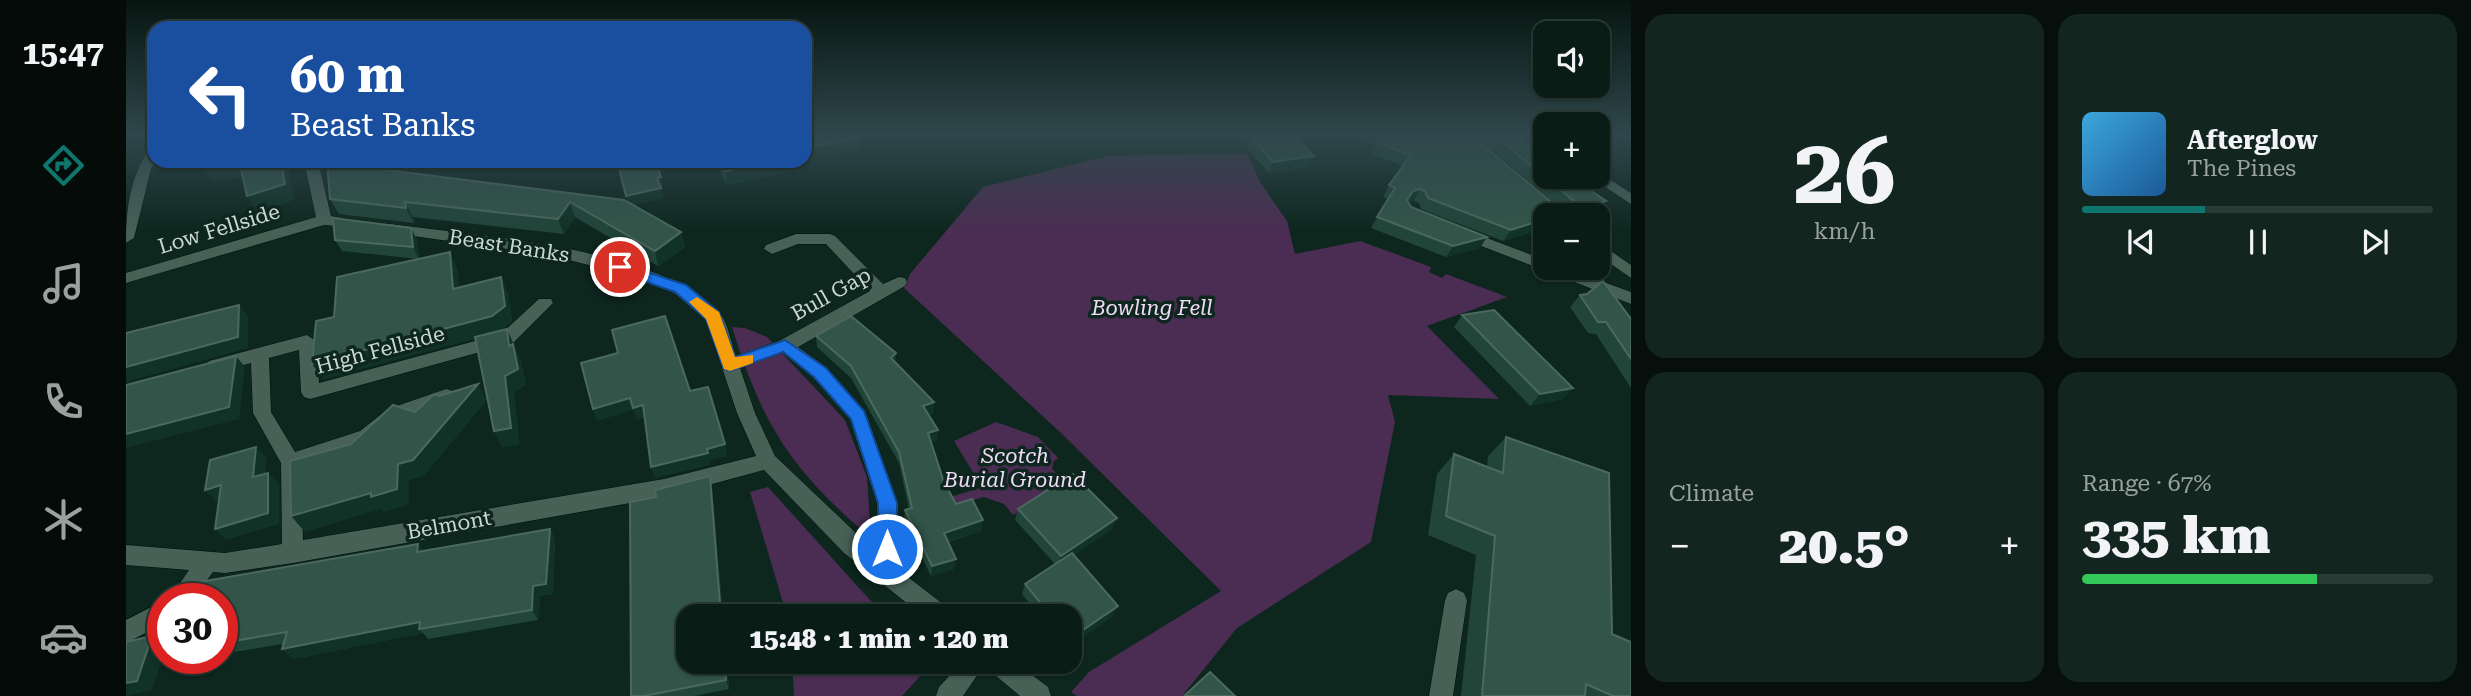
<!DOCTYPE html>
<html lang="en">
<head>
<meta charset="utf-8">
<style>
	:root { --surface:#0a1c16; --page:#13251f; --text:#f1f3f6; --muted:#99a1a1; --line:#2a3a35; --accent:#0f766e }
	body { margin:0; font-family:"Roboto Serif",serif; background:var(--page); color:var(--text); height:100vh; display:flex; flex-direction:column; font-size:26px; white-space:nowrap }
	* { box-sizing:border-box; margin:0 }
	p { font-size:23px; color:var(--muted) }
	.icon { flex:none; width:38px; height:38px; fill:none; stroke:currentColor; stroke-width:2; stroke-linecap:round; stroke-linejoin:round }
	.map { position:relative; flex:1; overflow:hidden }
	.details { display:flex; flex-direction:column; gap:14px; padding:14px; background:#060f0c; width:840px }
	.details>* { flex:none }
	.top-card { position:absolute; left:21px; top:21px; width:665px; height:147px; border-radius:21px; box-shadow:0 2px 5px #0004,0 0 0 2px var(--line); background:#1a4fa0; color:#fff; overflow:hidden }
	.buttons { position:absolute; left:1407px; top:21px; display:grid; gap:14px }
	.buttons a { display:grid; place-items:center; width:77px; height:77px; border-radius:14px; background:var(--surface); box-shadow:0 2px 5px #0004,0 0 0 2px var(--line); font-size:35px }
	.speed { position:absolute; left:21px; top:583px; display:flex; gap:14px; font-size:35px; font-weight:700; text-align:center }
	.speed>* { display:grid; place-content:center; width:91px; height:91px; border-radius:50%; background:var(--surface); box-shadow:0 2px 5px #0004,0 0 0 2px var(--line); line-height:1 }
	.speed .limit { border:10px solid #d22; background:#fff; color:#111 }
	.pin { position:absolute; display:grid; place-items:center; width:60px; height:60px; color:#fff; margin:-30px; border:4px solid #fff; border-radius:50%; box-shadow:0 2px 7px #0007 }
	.me { position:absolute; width:77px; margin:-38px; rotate:0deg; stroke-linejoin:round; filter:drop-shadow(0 0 5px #0008) }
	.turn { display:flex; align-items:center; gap:24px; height:147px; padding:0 28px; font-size:32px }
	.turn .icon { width:91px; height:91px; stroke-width:2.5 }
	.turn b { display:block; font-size:49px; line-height:60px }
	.big { font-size:52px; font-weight:800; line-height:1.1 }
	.details .tile { flex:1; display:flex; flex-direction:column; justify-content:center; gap:10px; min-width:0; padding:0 24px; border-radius:21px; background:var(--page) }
	.details .dial { align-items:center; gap:0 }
	.dial b { font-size:91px; line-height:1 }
	.song { display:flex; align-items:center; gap:21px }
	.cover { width:84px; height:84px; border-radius:10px; background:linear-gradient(135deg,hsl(200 70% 55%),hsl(210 70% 35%)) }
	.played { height:7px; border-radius:4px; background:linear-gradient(90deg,var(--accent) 35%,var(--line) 35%) }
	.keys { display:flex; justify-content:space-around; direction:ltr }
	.heat { display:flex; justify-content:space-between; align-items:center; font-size:38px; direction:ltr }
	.charge { height:10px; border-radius:5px; background:linear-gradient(90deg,#34c759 67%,var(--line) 0) }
	.details .tiles { flex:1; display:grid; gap:14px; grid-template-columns:repeat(2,1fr) }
	.trip { position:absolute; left:550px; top:604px; width:406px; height:70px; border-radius:21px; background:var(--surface); box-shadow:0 2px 5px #0004,0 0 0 2px var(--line); font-weight:800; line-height:70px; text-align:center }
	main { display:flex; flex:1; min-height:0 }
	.dock { display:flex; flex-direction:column; width:126px; justify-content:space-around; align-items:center; background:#040b09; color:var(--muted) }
	.dock .icon { width:49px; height:49px }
	.dock .selected { color:var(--accent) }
	.dock b { font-size:32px; color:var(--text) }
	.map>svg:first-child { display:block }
	.green { fill:#4b2d53 }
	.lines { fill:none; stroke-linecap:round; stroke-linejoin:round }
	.minor-casing { stroke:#000f08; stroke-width:1 }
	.minor { fill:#476157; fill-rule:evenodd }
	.wall { fill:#214539 }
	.shaded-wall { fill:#113227 }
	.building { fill:#335549; stroke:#4b695e; stroke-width:2 }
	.route { fill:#1a73e8; stroke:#114b97; stroke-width:2 }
	.slow { fill:#f59e0b }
	.labels { text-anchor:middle; stroke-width:7; stroke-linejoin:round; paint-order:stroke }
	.street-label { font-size:21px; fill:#cad8d2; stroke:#0d261e }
	.park-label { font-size:21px; font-style:italic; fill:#f0daf6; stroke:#0d261e }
</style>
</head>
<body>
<main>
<nav class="dock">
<b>15:47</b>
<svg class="icon selected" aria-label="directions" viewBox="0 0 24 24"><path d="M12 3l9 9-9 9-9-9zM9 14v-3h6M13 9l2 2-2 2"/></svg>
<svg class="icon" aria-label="music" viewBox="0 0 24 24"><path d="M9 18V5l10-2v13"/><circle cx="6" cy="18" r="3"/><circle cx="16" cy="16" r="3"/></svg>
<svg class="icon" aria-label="phone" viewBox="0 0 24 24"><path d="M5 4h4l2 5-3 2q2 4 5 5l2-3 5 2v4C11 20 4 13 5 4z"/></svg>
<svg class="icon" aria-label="climate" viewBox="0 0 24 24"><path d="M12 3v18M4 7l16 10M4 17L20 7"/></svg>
<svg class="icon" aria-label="car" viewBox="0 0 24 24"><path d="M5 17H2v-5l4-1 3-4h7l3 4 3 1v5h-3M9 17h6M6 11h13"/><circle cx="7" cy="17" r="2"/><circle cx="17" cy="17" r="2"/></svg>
</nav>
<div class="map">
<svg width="1505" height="696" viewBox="0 0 1505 696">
	<rect width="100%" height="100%" fill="#0d261e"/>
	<g class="green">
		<polygon points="1121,153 1134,182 1161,221 1169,254 1234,241 1305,267 1303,272 1316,278 1320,274 1381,297 1301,326 1373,399 1262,395 1269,422 1245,542 1111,628 1056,696 951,696 945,692 963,672 1095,591 935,433 778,288 784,274 857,187 982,156"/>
		<path d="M606,327l13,1 22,9 78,83 22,57 4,61c-79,-67 -108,-111 -139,-211z"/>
		<polygon points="870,422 912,437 932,458 928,461 926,468 937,482 887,515 878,504 858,497 778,521 784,510 856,487 828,441"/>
		<polygon points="642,487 743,599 761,616 661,616 624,492"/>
		<polygon points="666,662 807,662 776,696 668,696"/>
	</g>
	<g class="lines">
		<g class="minor-casing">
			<g id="minor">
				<polygon points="1406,135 1419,135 1419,143"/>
				<path d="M28,148l2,13 -5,8 -17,69 -8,5c0,-34 4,-65 23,-94z"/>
				<polygon points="178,161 192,161 205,216 237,222 240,225 237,228 198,225 0,283 0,273 190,217"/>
				<polygon points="339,161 358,161 350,166 340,166"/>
				<polygon points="1472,172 1505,193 1505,204 1467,179 1465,177 1472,177"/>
				<path d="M263,224c84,11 273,24 330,88 9,10 12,31 17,44l43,-15 91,-50 -44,-47h-28l-26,10 -8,-5 2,-4 30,-11h34l5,2 48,48 16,-7 6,1 2,4 -2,4 -107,61 28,20 41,49 30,87 1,46 -3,18 53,41 3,8h-28l-79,-63 -80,-83 -100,27 -371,66 -68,10 -12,-1 -19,26h-24l19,-28 -63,-5v-20l99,8 57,-9 -1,-81 -28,-50 -2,-50 -36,10 -6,-2 -3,-5 3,-5 98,-26 9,6 3,42 182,-49 38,-35h12l2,4 -40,40 -203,56 -6,-2 -3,-5 -2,-42 -30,8 2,54 24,40 65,-21 28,-22 58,-20 7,2 2,5 -2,5 -51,18 -28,22 -73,25 2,74 361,-61 92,-23 -19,-43 -31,-94 -32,-26 -34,-15 -91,-23 -165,-23 -3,-3 3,-3zM657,353l31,24 36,42 27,84 -1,49 -101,-96 -20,-43 -15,-45z"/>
				<polygon points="1337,229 1419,260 1419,268 1439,268 1505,292 1505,304 1332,237 1329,234 1332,231"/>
				<polygon points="1472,242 1505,265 1505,278 1472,255"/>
				<polygon points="1330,589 1338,593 1341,600 1327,696 1303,696 1319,600 1322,593"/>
				<polygon points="37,601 37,624 0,643 0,620"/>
				<polygon points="836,662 850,663 854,671 837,696 810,696 813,687"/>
				<polygon points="859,662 889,662 922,687 925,696 894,696 863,670"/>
			</g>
		</g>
		<use href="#minor" class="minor"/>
	</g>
	<g class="wall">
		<polygon points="1236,135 1345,135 1430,206 1432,206 1348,135 1396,135 1398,143 1480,201 1471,213 1462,215 1419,215 1419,228 1377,241 1295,209 1293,203 1288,201 1282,202 1285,207 1354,248 1320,257 1245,228 1262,199 1257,197 1263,185 1278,166 1246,154 1251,145 1234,139"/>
		<polygon points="1124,136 1183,168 1143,173 1120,147"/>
		<polygon points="735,151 678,162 678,169 601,185 589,161 679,161"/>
		<polygon points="201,161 278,161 275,171 502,203 535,177 537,188 535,188 537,198 507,205 555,232 559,247 532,266 449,217 438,234 287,217 288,223 213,214 204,199"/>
		<polygon points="285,228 291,240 293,259 331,267 333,287 382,293 386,321 375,330 388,345 389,349 395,361 400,385 388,392 393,444 376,447 368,431 349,338 197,379 208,317 293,259 216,251 209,240"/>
		<polygon points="1454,295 1505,319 1505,388 1470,334 1462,333 1444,307"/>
		<polygon points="1336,315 1437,399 1404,406 1328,327"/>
		<polygon points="690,336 770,363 808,402 807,413 803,415 812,430 811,441 805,443 818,482 830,504 857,520 855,531 822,542 828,569 805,576 778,521 779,510 783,509 773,463 725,378 691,347"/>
		<polygon points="1380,437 1486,634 1505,696 1335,696 1350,555 1302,535 1311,474 1328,454 1361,467 1362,456"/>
		<polygon points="586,487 597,616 562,616 601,662 603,689 568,696 505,696"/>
		<polygon points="892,509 986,529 948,555 987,616 943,647 943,616 914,616 896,594 899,584 929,564 889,520"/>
		<polygon points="424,529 429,539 427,594 414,596 412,620 302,639 297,633 168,659 156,649 157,644 96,654 96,598 292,544 298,551"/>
		<polygon points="44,658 75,658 50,662"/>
	</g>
	<g class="shaded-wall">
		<polygon points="734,138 735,151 678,162 678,169 601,185 599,171 649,161 679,161 679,148"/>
		<polygon points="1188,156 1183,168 1143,173 1147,162"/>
		<polygon points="107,161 113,161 123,176 87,182 76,167"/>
		<polygon points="155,161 161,161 169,200 132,212 121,196"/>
		<polygon points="266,161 278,161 271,184 260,170"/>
		<polygon points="535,177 537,188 535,188 537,198 503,206 500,196 531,178"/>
		<polygon points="1294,189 1288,201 1281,203 1275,212 1287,191"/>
		<polygon points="1480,201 1471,213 1462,215 1433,215"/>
		<polygon points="279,202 287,217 288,223 280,208"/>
		<polygon points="444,202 449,217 438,234 432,219"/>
		<polygon points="1419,219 1419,228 1377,241 1385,230"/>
		<polygon points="285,228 291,240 293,259 287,247"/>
		<polygon points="555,232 559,247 532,266 529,251"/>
		<polygon points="1361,237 1354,248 1320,257 1327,246"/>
		<polygon points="324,252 331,267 335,304 327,289"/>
		<polygon points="375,277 382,293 386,321 374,332 197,379 186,364"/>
		<polygon points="113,305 122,316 122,348 0,382 0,367"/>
		<polygon points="381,329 395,361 400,385 388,392 393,444 376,447 368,431 379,376 383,346"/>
		<polygon points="770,353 770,365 765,358"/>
		<polygon points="110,356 119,367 113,419 0,448 0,434"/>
		<polygon points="352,384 361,400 298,476 283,480 283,505 258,512 255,509 179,532 165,516 272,464"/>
		<polygon points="1447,388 1437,399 1404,406 1414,394"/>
		<polygon points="504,398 517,405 520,417 511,420 507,410 471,421 467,409"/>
		<polygon points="808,402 807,413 797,417 797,406"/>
		<polygon points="812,430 811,441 801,445 802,433"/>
		<polygon points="599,444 601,456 584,460 584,465 529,478 525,467 581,449"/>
		<polygon points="130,447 141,458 138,488 127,477"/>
		<polygon points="142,473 153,484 153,524 100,540 89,529"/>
		<polygon points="584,476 586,487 597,616 595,616"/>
		<polygon points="95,485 106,496 90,501 79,490"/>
		<polygon points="991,518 986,529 932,566 935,556"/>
		<polygon points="857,520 855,531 816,543 818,533"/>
		<polygon points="424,529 429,539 427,594 414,596 412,620 406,610 407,586"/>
		<polygon points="292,544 301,554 291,552"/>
		<polygon points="830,559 828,569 805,576 806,566"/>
		<polygon points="992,606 987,616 943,647 944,639"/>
		<polygon points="294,622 293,629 297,633 168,659 156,649"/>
		<polygon points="26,636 37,643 37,653 36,653 37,656 26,690 0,696 0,683"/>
		<polygon points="599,662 601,662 603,689 600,680"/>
	</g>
	<g class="building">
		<polygon points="679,135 733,135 734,138 679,148"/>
		<polygon points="1130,135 1167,135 1188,156 1147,162 1124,136"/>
		<polygon points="1258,135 1345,135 1430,206 1449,206 1449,202 1368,135 1396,135 1401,139 1394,140 1419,158 1419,177 1445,177 1480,201 1433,215 1419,215 1419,219 1385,230 1302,198 1299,191 1294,189 1287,191 1281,200 1285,207 1361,237 1327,246 1251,217 1269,188 1263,185 1285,155 1252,143"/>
		<polygon points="77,161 107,161 76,167"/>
		<polygon points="113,161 155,161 159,184 121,196"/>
		<polygon points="201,161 266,161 263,169 260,170 498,200 555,232 529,251 444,202 432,219 279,202 280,208 204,199"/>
		<polygon points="491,161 530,161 535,177 531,178 535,188 500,196"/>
		<polygon points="594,161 649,161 599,171"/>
		<polygon points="207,218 285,228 287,247 209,240"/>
		<polygon points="324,252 327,289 375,277 379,306 366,316 186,364 190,321 208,317 211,277"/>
		<polygon points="1477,281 1505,319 1505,359 1480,322 1472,322 1454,295 1461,294"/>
		<polygon points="113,305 112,337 0,367 0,333"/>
		<polygon points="1368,310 1447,388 1414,394 1336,315"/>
		<polygon points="539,316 564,391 582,387 599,444 581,449 582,453 525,467 517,405 507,408 504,398 467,409 455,363 492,353 486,330"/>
		<polygon points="725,316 770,353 765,358 808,402 797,406 812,430 802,433 818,482 830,504 846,499 857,520 818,533 830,559 806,566 779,510 786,508 773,452 725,366 690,336"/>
		<polygon points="381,329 383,346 387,344 392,369 379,376 385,428 368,431 349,337"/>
		<polygon points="110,356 103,407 0,434 0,385"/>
		<polygon points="352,384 287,460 272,464 271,489 245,497 245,493 165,516 164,461 225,444 267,405 289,412 308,394 313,396"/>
		<polygon points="1380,437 1483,473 1486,634 1505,642 1505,696 1487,696 1460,684 1459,696 1356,696 1369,536 1320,516 1328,454 1377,473"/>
		<polygon points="130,447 127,477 142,473 142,513 89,529 95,485 79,490 84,460"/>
		<polygon points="947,474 991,518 935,556 892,509"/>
		<polygon points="584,476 595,616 562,616 562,662 599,662 600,680 518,696 505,696 504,502 530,497 529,490"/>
		<polygon points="424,529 420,584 407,586 406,610 293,629 294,622 156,649 161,632 96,643 96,598 57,598 62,584 292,544 291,552"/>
		<polygon points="946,553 992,606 944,639 943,638 943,616 925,616 899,584"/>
		<polygon points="26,636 11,681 0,683 0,642"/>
		<polygon points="1084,672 1109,696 1058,696"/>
	</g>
	<linearGradient id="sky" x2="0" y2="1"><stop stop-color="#071510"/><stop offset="0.58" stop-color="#2f474c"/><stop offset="1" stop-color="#2f474c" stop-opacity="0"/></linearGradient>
	<rect width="1505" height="232" fill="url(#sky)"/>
	<polygon class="route" points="494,263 560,285 593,312 609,357 659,340 700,368 738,411 771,503 771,549 768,555 761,558 755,555 752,549 752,503 725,419 688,377 657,352 604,371 598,369 580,319 549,292 489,271 487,267"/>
	<polygon class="slow" points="571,297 593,312 609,357 627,355 627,363 604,371 598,369 580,319 563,302"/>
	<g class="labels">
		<g class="street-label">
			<text transform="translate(93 229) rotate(-17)" y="7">Low Fellside</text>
			<text transform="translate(383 246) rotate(9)" y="7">Beast Banks</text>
			<text transform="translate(705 294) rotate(-29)" y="7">Bull Gap</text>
			<text transform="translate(254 350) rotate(-15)" y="7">High Fellside</text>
			<text transform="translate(323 525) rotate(-10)" y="7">Belmont</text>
		</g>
		<g class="park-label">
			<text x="1026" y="315">Bowling Fell</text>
			<text x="889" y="463">Scotch<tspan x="889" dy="24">Burial Ground</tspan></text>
		</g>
	</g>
</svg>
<div class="buttons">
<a><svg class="icon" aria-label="sound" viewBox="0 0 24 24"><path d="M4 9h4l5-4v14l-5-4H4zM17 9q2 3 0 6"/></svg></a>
<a>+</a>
<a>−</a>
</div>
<div class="speed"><div class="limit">30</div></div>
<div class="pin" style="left:494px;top:267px;background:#d93025"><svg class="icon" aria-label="arrive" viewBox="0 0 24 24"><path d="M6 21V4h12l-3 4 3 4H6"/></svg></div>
<svg class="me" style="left:761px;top:549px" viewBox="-20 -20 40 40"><circle r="17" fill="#1a73e8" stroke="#fff" stroke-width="3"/><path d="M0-11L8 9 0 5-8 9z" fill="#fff"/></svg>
<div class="trip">15:48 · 1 min · 120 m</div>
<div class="top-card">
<div class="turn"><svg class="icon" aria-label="left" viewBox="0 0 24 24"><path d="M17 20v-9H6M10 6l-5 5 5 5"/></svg><div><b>60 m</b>Beast Banks</div></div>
</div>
</div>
<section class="details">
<div class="tiles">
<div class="tile dial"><b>26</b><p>km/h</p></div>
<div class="tile">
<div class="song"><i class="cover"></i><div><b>Afterglow</b><p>The Pines</p></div></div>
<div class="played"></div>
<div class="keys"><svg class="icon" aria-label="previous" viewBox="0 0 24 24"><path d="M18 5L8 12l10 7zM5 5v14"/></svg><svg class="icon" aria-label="pause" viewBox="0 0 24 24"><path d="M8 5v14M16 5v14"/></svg><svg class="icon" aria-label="next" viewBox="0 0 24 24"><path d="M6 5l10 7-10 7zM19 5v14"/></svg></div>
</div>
<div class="tile"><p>Climate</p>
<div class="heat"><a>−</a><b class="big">20.5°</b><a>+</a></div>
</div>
<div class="tile"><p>Range · 67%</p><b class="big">335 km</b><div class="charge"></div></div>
</div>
</section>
</main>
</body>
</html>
